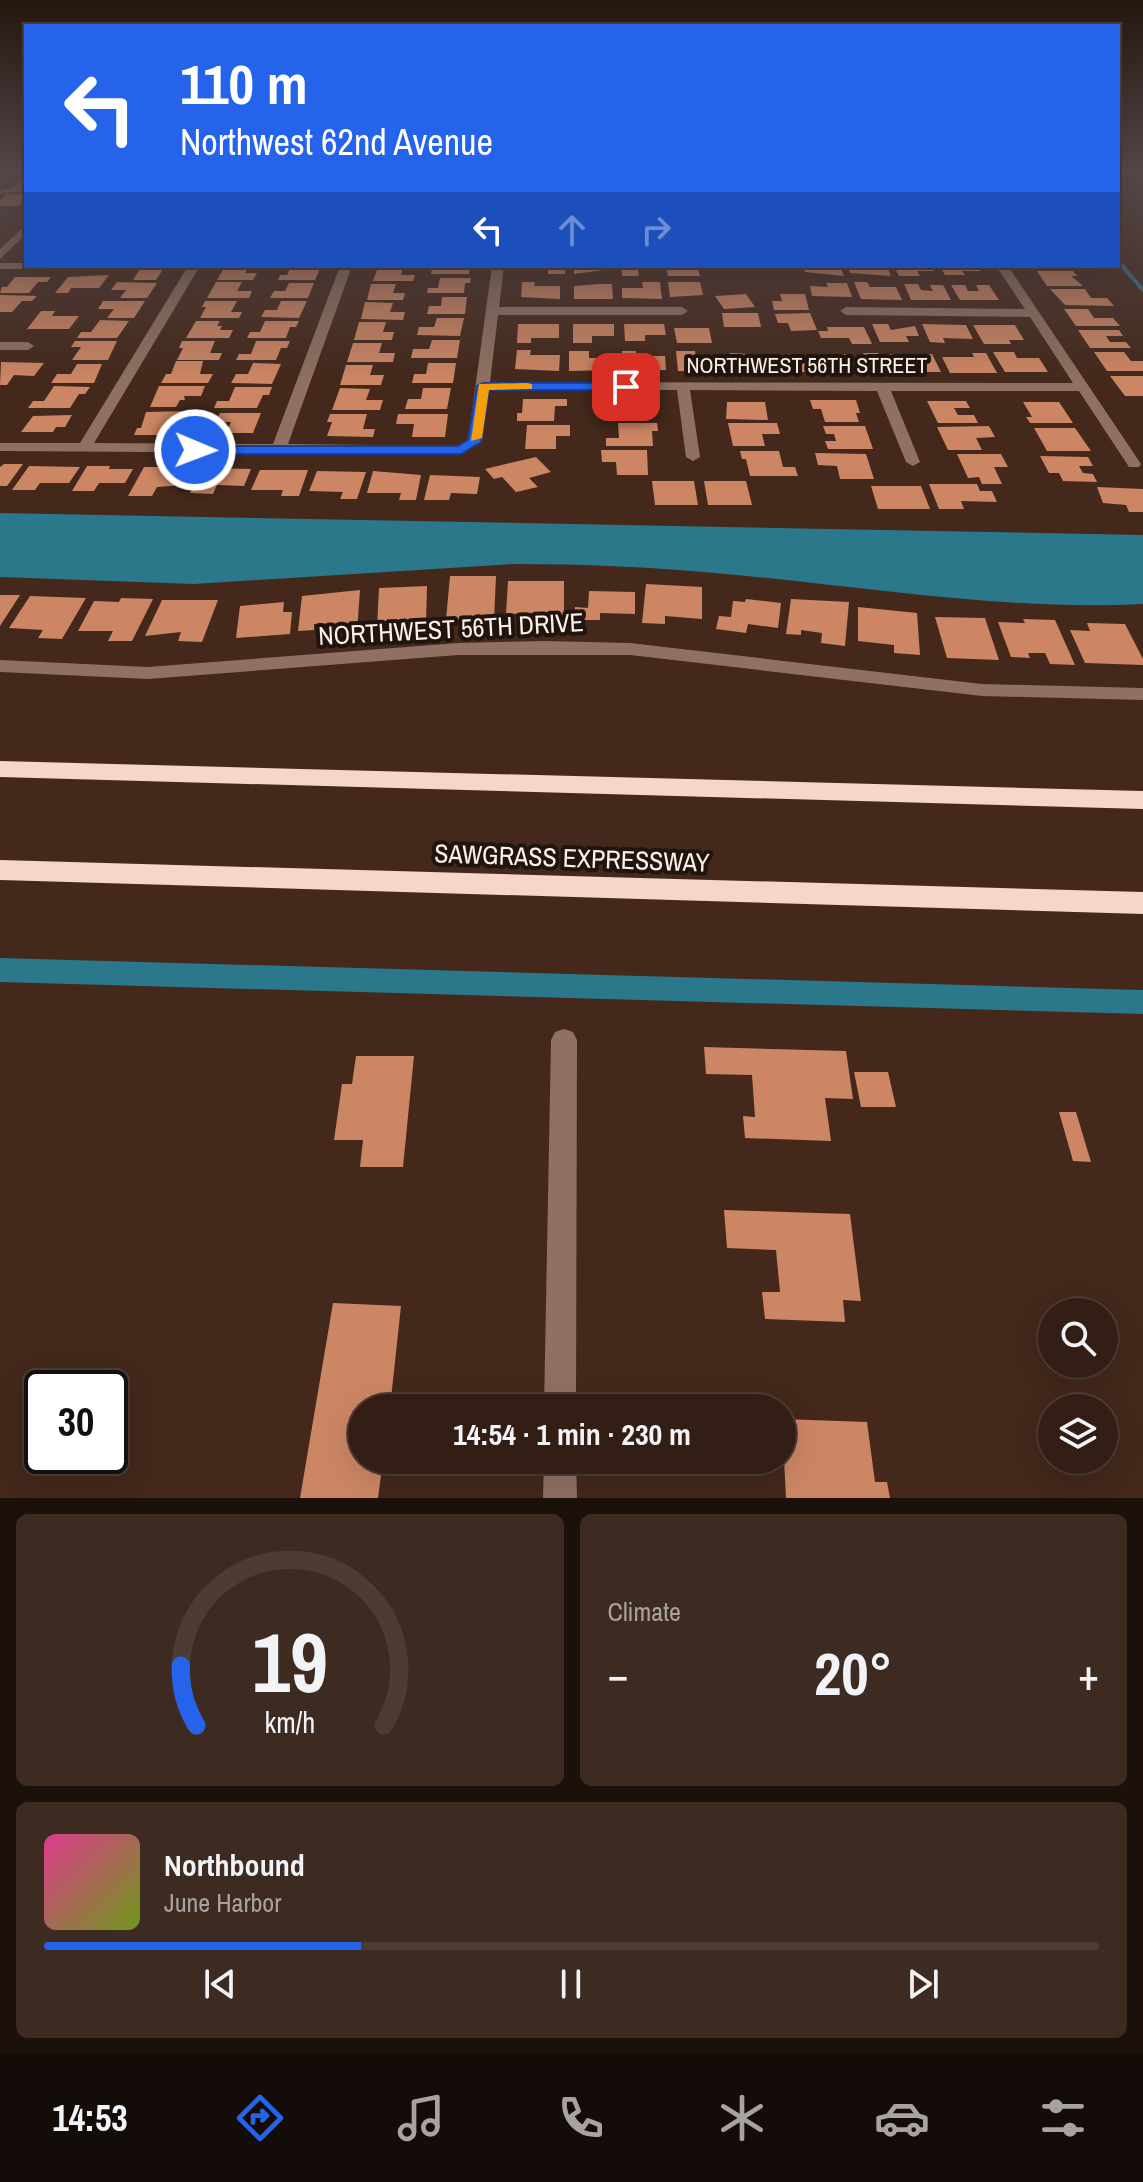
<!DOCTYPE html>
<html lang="en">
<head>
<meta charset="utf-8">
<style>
	:root { --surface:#321e14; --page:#3d2b22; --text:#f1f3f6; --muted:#a8a2a0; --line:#4d3c34; --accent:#2563eb }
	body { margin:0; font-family:"Archivo Narrow",sans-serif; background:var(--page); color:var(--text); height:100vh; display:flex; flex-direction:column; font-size:30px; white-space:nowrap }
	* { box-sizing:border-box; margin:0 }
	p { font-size:26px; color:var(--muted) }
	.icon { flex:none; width:44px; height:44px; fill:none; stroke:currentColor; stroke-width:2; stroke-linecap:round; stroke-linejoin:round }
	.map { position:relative; height:1498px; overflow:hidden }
	.side { display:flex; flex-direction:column; gap:16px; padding:16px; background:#1c100b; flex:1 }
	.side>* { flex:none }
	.banner { position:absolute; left:24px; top:24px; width:1096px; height:244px; border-radius:0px; box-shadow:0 8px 32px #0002,0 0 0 2px var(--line); background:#2563eb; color:#fff; overflow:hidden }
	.fabs { position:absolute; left:1038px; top:1298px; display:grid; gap:16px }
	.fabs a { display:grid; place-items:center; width:80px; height:80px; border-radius:50%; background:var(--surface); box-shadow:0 8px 32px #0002,0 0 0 2px var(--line); font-size:40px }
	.speed { position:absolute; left:24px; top:1370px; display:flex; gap:16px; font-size:40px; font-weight:700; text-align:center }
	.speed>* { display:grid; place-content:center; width:104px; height:104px; border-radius:50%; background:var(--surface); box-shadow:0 8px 32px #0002,0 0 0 2px var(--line); line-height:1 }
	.speed .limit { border:4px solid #111; border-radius:12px; background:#fff; color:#111 }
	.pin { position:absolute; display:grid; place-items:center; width:68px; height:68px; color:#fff; margin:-34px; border-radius:16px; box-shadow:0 4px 12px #0006 }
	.me { position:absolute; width:88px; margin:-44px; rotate:91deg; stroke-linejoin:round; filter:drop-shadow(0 0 6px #0008) }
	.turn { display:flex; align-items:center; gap:28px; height:168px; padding:0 24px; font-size:36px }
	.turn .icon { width:104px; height:104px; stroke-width:2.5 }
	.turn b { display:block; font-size:56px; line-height:68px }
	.lanes { display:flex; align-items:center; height:76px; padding:0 24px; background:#0003; justify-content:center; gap:40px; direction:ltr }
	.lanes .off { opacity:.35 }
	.big { font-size:60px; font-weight:700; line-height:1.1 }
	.side .tile { flex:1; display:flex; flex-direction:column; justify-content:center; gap:12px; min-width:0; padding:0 28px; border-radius:12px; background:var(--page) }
	.side .dial { align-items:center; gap:0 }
	.dial svg { height:208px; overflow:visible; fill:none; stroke:var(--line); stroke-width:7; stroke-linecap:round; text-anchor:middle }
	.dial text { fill:var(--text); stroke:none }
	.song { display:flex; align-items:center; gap:24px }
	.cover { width:96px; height:96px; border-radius:12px; background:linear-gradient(135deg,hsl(330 70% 55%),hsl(80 70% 35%)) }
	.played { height:8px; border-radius:4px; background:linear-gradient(90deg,var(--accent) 30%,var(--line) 30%) }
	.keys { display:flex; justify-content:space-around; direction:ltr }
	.heat { display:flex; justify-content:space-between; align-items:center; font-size:44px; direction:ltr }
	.side .tiles { flex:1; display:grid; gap:16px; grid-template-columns:1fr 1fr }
	.tile:last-child { grid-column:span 2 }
	.trip { position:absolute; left:348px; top:1394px; width:448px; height:80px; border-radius:40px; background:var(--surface); box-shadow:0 8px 32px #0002,0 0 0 2px var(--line); font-weight:700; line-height:80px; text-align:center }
	.tabs { display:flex; height:128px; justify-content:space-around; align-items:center; background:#140c08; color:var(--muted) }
	.tabs .icon { width:56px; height:56px }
	.tabs .selected { color:var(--accent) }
	.tabs b { font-size:36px; color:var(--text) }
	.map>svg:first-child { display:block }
	.water { fill:#2b788b }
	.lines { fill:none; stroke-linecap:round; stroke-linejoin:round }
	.stream { stroke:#2b788b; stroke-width:4 }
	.canal { fill:#2b788b; fill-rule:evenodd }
	.building { fill:#cc8664 }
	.minor { fill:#8f7062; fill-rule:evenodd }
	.highway { fill:#f5d6c8; fill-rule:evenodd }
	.route { fill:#2563eb; stroke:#184099; stroke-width:2 }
	.slow { fill:#f59e0b }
	.labels { text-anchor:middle; stroke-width:8; stroke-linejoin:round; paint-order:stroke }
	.far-street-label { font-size:22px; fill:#feefe9; stroke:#20140e }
	.street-label { font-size:26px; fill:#feefe9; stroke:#20140e }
</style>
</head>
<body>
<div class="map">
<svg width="1143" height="1498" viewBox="0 0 1143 1498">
	<rect width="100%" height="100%" fill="#43281b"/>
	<path class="water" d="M0,513l1143,22v69c-140,7 -279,-18 -418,-30 -71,-7 -142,-10 -213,-10l-318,20 -194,-7z"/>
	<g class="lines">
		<polyline class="stream" points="1118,261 1143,290"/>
		<polygon class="canal" points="0,958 1143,990 1143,1014 0,982"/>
	</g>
	<g class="building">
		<polygon points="19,181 26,181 26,191 0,193 3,189 11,189"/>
		<polygon points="6,194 26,194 26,199 18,206 0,206 0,201"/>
		<polygon points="151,266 165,266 156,280 133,280 140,269 149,269"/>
		<polygon points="225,266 249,266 245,273 257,273 253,280 217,280"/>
		<polygon points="291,266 321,266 315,280 278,280 280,275 287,275"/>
		<polygon points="403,266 401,275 415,275 413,281 373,281 378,267"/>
		<polygon points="443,266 470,266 469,274 431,274 432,269 442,269"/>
		<polygon points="528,266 565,266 565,274 548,274 548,269 528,269"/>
		<polygon points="574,266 611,266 611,269 574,274"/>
		<polygon points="621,266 658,266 659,270 638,270 639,276 622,276"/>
		<polygon points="666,266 697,266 700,276 668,276"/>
		<polygon points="803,266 840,266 844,276 805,272"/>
		<polygon points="848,266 887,266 891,276 850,273"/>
		<polygon points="894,266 931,266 934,271 917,271 920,276 899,276"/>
		<polygon points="940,266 978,266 981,271 962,271 965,275 945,275"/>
		<polygon points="1037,271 1073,271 1077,276 1071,276 1083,286 1047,286"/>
		<polygon points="109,275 99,288 71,288 68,293 55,293 68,277"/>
		<polygon points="15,277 51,277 47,282 38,282 29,293 0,293 2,287 7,287"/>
		<polygon points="440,278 471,278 470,283 465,283 464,293 427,293 428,288 438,288"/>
		<polygon points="117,282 157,283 147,298 120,298 126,290 111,290"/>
		<polygon points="216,282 242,282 237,291 252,291 249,298 207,298"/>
		<polygon points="522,282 535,282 534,286 560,286 560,299 521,297"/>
		<polygon points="642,282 660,282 662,299 622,298 622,288 643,288"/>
		<polygon points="668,282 700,282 703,295 670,297"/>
		<polygon points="854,282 867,282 870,287 896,287 902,300 861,299"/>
		<polygon points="289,283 314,283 308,298 270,298 274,291 285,291"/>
		<polygon points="826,283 847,283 852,297 812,296 810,286 828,287"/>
		<polygon points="371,284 396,284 393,293 405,293 403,300 367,300"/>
		<polygon points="598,284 612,284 613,299 574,299 574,286"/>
		<polygon points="904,284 918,284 921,290 933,291 930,285 943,285 951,300 911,300"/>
		<polygon points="951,285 965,285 968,291 979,291 976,285 989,285 999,300 960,300"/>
		<polygon points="1050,289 1085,289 1091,298 1107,298 1114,306 1065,305"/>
		<polygon points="746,294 755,307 724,309 715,296"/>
		<polygon points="780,294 805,294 809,310 774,310 772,301 782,301"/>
		<polygon points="0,295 37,296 32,301 22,301 12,312 0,312"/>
		<polygon points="442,297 467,297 465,314 427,314 429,306 441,306"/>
		<polygon points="103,301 145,301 134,318 107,318 114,309 98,309"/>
		<polygon points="205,301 237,301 231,312 242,312 239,318 200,318 206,307 202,307"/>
		<polygon points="281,301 307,301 299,318 261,317 265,310 277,310"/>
		<polygon points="365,302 393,303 390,312 405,312 403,320 361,319"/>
		<polygon points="1064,309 1088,309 1094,318 1113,318 1120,326 1076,326"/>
		<polygon points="41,311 55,311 52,316 79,316 69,329 27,329"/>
		<polygon points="722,313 758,313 761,327 724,327"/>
		<polygon points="810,313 817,330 791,331 788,323 778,323 775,314"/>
		<polygon points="437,318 464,318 460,336 417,335 419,327 434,327"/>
		<polygon points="100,320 129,321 117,338 77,338 81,332 91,332"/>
		<polygon points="196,321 220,321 217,326 222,326 220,330 233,330 229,338 186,338"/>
		<polygon points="265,321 299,321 296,327 290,327 286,338 247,338 250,332 260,332"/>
		<polygon points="359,322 386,322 383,332 394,332 392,340 354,340"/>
		<polygon points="518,324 559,324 559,338 531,338 531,343 517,343"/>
		<polygon points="573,324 614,324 614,336 592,336 592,343 573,343"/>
		<polygon points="624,324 664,324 666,335 645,335 645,341 625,341"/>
		<polygon points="872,324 888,324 891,330 915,326 919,336 906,336 909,342 880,342"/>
		<polygon points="922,324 966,325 973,339 943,338 945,343 930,342"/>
		<polygon points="973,325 1015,325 1024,340 1009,340 1011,344 984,344"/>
		<polygon points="827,327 864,327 872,344 852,344 849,338 821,338 818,331 828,331"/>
		<polygon points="674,328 709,328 712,343 677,343"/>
		<polygon points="1078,330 1119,330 1123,336 1106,336 1110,342 1126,342 1131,348 1090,348"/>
		<polygon points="432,340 460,340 457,358 411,358 413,349 429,349"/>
		<polygon points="75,341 117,341 108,360 72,360 81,347 71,347"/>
		<polygon points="182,341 215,341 210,353 222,353 219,360 177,360 183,348 179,348"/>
		<polygon points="256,341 290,341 287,348 281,348 276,360 236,360 239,354 251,354"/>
		<polygon points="353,343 382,343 379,353 395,353 393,362 347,362"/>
		<polygon points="517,350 531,350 530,355 560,355 559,371 515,369"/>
		<polygon points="569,351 589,351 589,358 611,358 612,370 569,371"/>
		<polygon points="622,351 636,351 636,356 665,356 666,370 623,370"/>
		<polygon points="676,351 695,351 696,358 719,358 721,372 678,371"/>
		<polygon points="993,352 1014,352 1017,358 1039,358 1048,372 1005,372"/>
		<polygon points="1094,352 1124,352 1131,361 1143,361 1143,371 1107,371"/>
		<polygon points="730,353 749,354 751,359 773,359 775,372 732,371"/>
		<polygon points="863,353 878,353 886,372 842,372 835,354 850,354 853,361 866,361"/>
		<polygon points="972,353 986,353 997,373 950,373 942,357 974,357"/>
		<polygon points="782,354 825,356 830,372 805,369 805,372 787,372"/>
		<polygon points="889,354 904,354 907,362 920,362 916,354 932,354 941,372 896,372"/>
		<polygon points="176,361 203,361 200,374 213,374 208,383 161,383 166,374 171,374"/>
		<polygon points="1,362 44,363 34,376 14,375 7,385 0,385"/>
		<polygon points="253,363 281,364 272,384 231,383 236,374 248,374"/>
		<polygon points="428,363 456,363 453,383 412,383 414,374 426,374"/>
		<polygon points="77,364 102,364 94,383 51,383 57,374 71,374"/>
		<polygon points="346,365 373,365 370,375 384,375 381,385 340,385"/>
		<polygon points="1110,376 1143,376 1143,396 1125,396"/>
		<polygon points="54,386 90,387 85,394 79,394 70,408 28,408 33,401 44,401"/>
		<polygon points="159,386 205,386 201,396 184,396 185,400 180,400 176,407 150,407"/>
		<polygon points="235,387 272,387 269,395 263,395 257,408 214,408 217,401 229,401"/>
		<polygon points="340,388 370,389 366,400 383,400 380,410 332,410"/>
		<polygon points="423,388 451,388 447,409 405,409 408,399 421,399"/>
		<polygon points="523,399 567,399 567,406 555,406 554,421 517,421 517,413 522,413"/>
		<polygon points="615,399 647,399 648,404 655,404 657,415 616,415"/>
		<polygon points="810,400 856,400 860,413 856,413 859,422 825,422 821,409 813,409"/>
		<polygon points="927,401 966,401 970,408 954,408 958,415 974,415 978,423 938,423"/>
		<polygon points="727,402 765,402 768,420 726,419"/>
		<polygon points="1023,402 1059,402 1073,423 1030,423 1026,417 1032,417"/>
		<polygon points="192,411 187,423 171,423 166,435 134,435 137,428 141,428 146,412"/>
		<polygon points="220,413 261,413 253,433 226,433 231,422 216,422"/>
		<polygon points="330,414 367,414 363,429 375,429 373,437 327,436 332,422 327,422"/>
		<polygon points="398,414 448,414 445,437 412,437 414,424 396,424"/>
		<polygon points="72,415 65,427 56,427 53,432 21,432 33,416"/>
		<polygon points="618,423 657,423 658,431 652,431 653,446 606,446 606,438 619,438"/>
		<polygon points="728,423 777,423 780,434 762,434 765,446 733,446"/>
		<polygon points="527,425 570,425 570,436 556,436 556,449 525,449"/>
		<polygon points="823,426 865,426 873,449 828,449 825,441 836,441 834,434 826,434"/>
		<polygon points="989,426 995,437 976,438 982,450 948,450 937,427"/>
		<polygon points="1034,428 1075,428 1091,451 1047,451"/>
		<polygon points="601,450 647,450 648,475 617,475 616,462 602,462"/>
		<polygon points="740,451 779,451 783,467 795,467 798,476 750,476 746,459 742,459"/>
		<polygon points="815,453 866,454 874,479 840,479 837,466 818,465"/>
		<polygon points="957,454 1001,454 1008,467 994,467 1002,484 982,484 979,477 968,478"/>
		<polygon points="1040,456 1088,457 1093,466 1079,466 1083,473 1093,474 1097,482 1063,481 1059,473 1049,473"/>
		<polygon points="536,457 551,472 529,478 538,487 516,492 502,477 494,479 485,469"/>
		<polygon points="4,464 23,464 7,486 0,486 0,467"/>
		<polygon points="29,466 80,467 69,483 40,483 35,490 12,490"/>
		<polygon points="87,466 110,466 109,469 133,469 125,483 99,483 94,491 72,491"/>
		<polygon points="144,467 194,467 185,485 157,487 152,496 128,496"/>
		<polygon points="203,468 251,469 244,486 217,485 213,494 190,493"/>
		<polygon points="260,470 308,470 299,496 281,496 283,490 251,490"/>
		<polygon points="317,471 366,472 357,499 340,499 343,492 309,491"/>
		<polygon points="373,471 421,475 416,500 399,500 401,493 367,493"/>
		<polygon points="430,475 480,477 477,494 451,493 449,500 424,500"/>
		<polygon points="652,481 694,481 698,505 655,505"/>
		<polygon points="704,481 746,481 752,505 708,505"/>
		<polygon points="929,484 977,484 980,491 992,491 997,502 961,501 964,509 939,509"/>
		<polygon points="871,486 921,486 930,509 878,509"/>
		<polygon points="1097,487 1143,489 1143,512 1129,512 1126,505 1103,503"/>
		<polygon points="450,576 496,576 494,621 446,620"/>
		<polygon points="508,581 564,581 564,620 541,621 541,613 506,614"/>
		<polygon points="646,584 702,587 702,619 665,616 665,624 642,623"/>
		<polygon points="427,586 426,624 377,627 379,588"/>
		<polygon points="360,590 357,631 334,632 335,623 314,624 314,630 298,631 302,596"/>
		<polygon points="589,591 635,592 635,614 600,613 600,620 575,620 575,607 588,608"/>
		<polygon points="0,595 20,595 0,626"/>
		<polygon points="30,596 86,598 62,639 38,638 43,630 9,628"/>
		<polygon points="121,598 153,599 132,641 108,641 113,631 78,631 94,601 119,602"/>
		<polygon points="746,599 781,603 778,628 748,624 746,633 716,629 719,616 731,617 733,601 745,602"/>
		<polygon points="791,599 849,602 845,646 821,643 822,633 801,630 801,635 786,634"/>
		<polygon points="162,600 218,600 202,642 178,641 181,632 145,636"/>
		<polygon points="284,602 283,612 292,612 290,634 236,638 240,606"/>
		<polygon points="858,607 917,613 920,655 894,653 894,645 858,641"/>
		<polygon points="935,617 985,618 999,660 947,658"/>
		<polygon points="1023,619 1055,620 1075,665 1050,664 1045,653 1028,653 1030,658 1011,657 998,622 1025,623"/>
		<polygon points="1087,623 1125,624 1143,659 1143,665 1085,663 1070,630 1090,631"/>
		<polygon points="704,1047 846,1051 853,1099 825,1098 831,1141 745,1138 743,1116 755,1117 752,1075 706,1074"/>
		<polygon points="356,1056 414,1056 403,1167 360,1167 363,1140 334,1140 342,1084 352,1084"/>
		<polygon points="854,1072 888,1072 896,1107 861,1107"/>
		<polygon points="1059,1112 1076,1112 1091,1162 1073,1161"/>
		<polygon points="724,1210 850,1214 861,1301 843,1300 845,1322 765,1319 762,1292 780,1292 776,1250 727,1248"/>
		<polygon points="333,1303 401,1306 390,1408 362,1408 362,1460 383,1460 378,1498 300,1498"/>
		<polygon points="782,1419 867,1422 875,1482 887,1482 890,1498 786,1498"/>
	</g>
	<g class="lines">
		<g class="minor">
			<polygon points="26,225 26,234 0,259 0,249"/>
			<polygon points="0,263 26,263 26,266 49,266 43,269 0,269"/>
			<polygon points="188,266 200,266 94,443 273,444 340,266 352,266 288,444 458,446 468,440 492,266 504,266 499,307 682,307 688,311 682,315 498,315 490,382 1073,383 1030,317 846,315 840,311 846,307 1025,309 996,266 1008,266 1141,464 1139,467 1129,467 1079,391 891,391 920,462 913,466 906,462 877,391 690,390 700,457 693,461 686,457 677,390 489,390 482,442 461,454 0,451 0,443 80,443"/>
			<polygon points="0,342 28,342 34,346 28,350 0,350"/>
			<polygon points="545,641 630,643 982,684 1143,688 1143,700 982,696 630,655 458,655 148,679 0,672 0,660 148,667 458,643"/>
			<polygon points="564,1029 573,1032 577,1040 576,1408 544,1408 551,1040 555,1032"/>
			<polygon points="544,1460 576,1460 577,1498 543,1498"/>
		</g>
		<g class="highway">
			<polygon points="0,761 1143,791 1143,809 0,777"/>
			<polygon points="0,860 1143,892 1143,914 0,880"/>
		</g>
	</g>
	<linearGradient id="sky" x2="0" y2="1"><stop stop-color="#25160f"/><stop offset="0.45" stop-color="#55484a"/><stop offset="1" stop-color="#55484a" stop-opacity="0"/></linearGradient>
	<rect width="1143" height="382" fill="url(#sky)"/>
	<polygon class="route" points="483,383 626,383 632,387 626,390 489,390 481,442 461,454 195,454 188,450 195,446 458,446 468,440 477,386"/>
	<polygon class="slow" points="527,383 532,384 532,389 489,390 482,438 471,441 479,384"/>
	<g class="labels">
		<g class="far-street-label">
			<text x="807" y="373">NORTHWEST 56TH STREET</text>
		</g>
		<g class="street-label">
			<text transform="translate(451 629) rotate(-3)" y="9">NORTHWEST 56TH DRIVE</text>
			<text transform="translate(572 858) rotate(2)" y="9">SAWGRASS EXPRESSWAY</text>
		</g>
	</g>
</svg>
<div class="fabs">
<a><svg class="icon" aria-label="search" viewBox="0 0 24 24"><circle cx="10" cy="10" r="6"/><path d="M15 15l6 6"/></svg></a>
<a><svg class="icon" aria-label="layers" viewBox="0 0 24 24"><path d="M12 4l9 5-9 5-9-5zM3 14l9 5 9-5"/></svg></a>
</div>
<div class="speed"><div class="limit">30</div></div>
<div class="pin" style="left:626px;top:387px;background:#d93025"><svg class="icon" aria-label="arrive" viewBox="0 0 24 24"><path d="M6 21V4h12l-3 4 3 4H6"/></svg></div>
<svg class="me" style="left:195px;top:450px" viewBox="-20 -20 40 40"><circle r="17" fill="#2563eb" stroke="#fff" stroke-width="3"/><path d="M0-11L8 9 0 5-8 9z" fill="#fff"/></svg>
<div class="trip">14:54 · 1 min · 230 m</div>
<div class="banner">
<div class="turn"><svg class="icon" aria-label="left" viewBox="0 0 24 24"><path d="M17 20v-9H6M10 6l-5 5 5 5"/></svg><div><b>110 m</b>Northwest 62nd Avenue</div></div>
<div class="lanes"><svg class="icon" aria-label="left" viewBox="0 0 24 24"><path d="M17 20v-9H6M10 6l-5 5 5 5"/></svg><svg class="icon off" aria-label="ahead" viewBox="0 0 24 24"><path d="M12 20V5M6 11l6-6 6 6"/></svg><svg class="icon off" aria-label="right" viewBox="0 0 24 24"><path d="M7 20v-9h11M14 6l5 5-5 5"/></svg></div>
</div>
</div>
<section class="side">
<div class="tiles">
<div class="tile dial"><svg viewBox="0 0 100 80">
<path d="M14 69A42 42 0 1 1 86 69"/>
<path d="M14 69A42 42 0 0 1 8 46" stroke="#2563eb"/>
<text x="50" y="56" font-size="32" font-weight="700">19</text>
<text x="50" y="72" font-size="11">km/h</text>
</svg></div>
<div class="tile"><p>Climate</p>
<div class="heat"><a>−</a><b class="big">20°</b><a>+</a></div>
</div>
<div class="tile">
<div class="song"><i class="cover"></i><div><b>Northbound</b><p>June Harbor</p></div></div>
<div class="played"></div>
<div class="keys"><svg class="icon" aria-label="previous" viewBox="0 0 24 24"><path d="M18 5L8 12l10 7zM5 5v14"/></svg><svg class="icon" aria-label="pause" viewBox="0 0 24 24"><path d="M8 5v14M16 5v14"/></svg><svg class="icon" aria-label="next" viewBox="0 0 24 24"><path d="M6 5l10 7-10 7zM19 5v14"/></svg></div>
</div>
</div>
</section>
<nav class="tabs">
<b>14:53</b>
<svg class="icon selected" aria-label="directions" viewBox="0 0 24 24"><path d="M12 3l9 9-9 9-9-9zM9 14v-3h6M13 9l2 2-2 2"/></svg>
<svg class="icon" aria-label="music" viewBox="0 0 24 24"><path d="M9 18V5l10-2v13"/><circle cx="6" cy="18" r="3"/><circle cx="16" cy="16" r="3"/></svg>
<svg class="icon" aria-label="phone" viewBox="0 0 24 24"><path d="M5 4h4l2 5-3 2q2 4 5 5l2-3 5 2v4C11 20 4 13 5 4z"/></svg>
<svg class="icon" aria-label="climate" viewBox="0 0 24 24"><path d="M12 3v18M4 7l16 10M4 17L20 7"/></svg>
<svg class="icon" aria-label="car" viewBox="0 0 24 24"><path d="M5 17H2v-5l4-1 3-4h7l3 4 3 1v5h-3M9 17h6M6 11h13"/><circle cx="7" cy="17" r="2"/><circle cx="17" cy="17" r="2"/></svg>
<svg class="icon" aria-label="filters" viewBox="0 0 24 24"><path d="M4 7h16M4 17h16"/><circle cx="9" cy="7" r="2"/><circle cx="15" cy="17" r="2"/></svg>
</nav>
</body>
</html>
